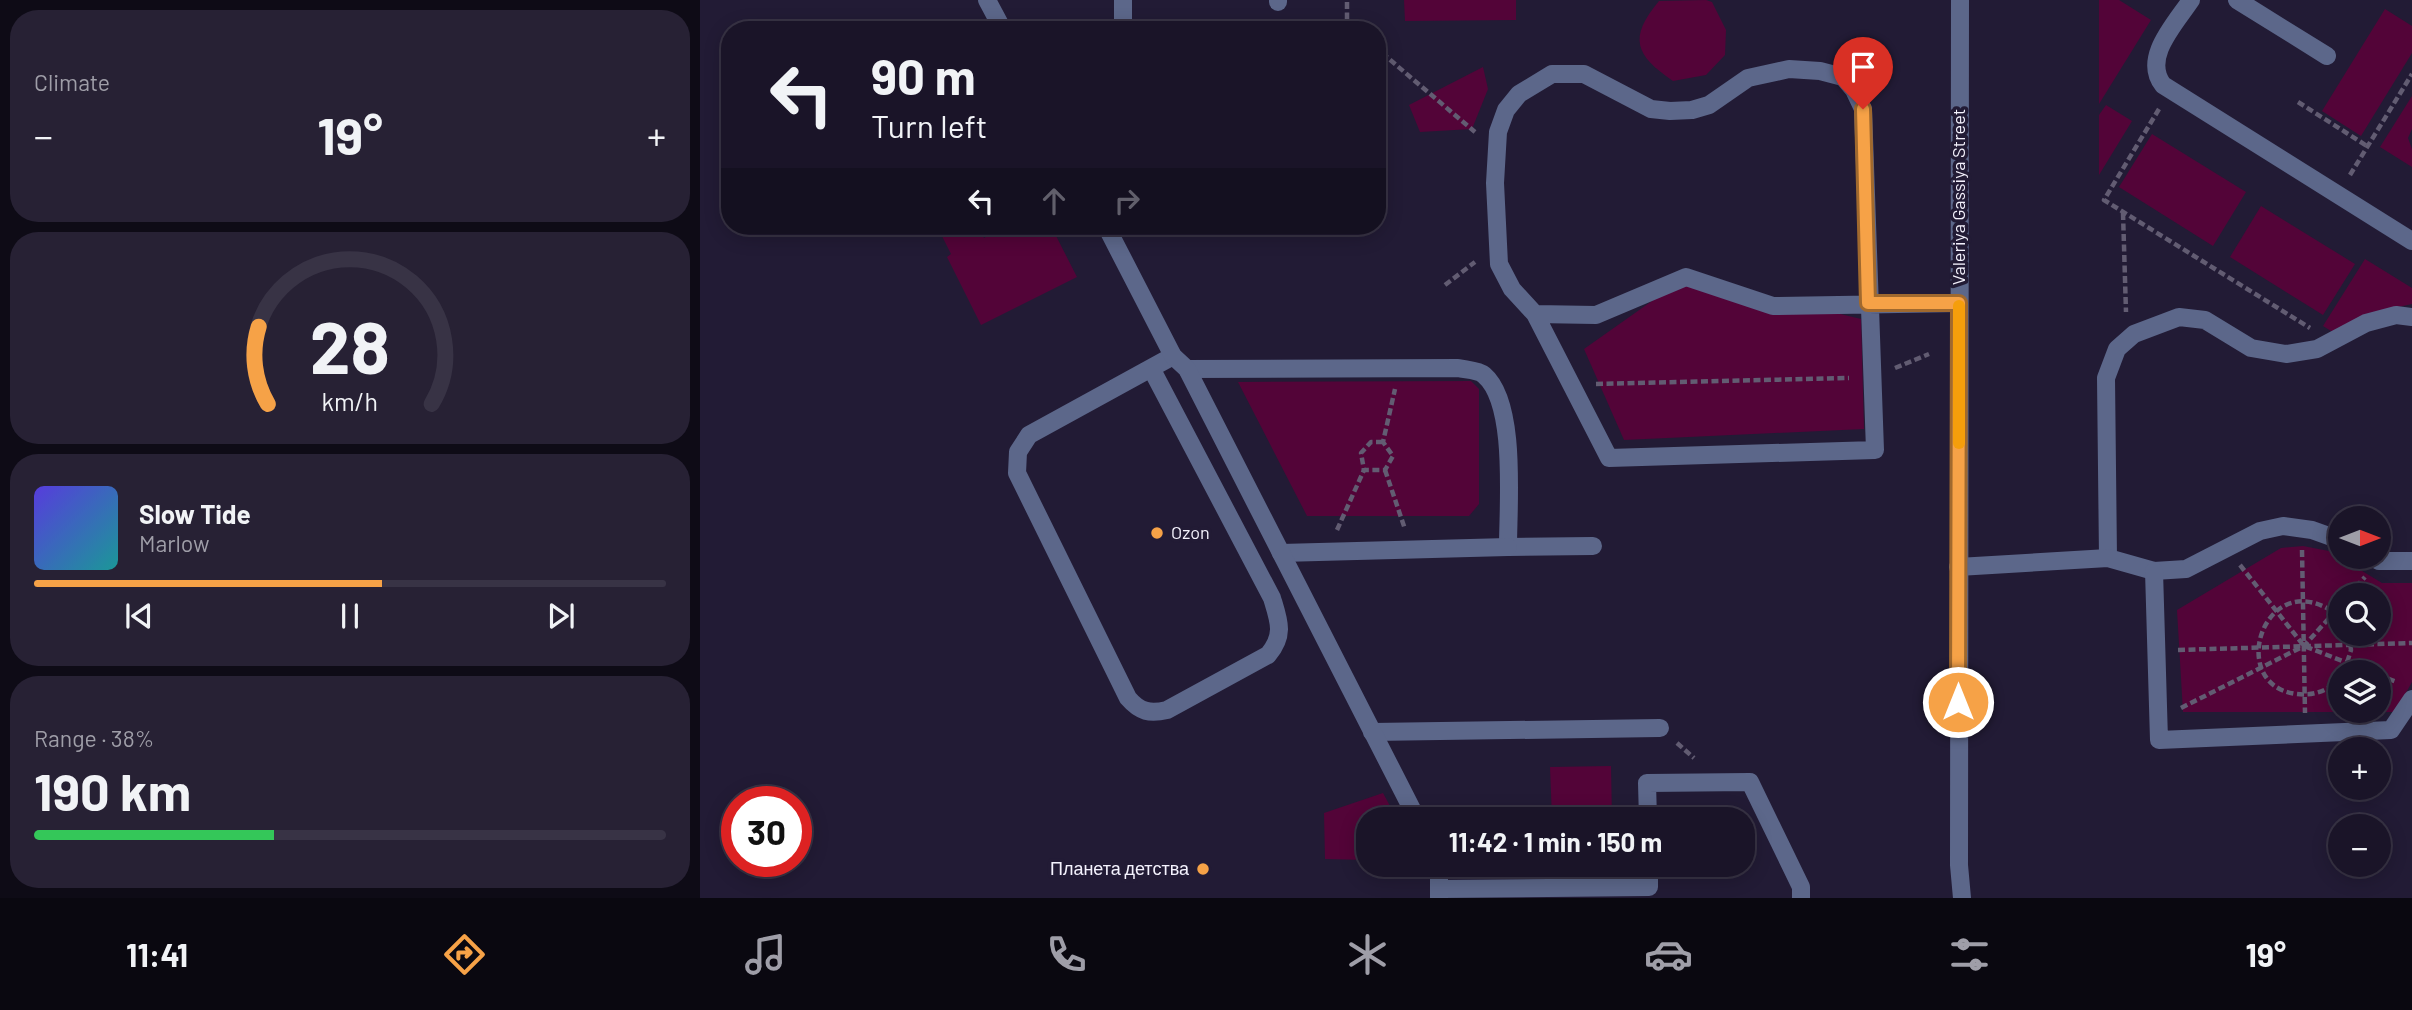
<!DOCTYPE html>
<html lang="en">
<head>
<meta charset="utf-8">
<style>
	:root { --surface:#1a1428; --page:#272134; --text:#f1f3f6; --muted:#9f9ea8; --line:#383345; --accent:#f6a247 }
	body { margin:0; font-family:Barlow,sans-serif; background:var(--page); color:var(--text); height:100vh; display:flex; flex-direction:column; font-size:26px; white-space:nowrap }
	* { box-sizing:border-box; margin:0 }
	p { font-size:23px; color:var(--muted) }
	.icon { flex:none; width:38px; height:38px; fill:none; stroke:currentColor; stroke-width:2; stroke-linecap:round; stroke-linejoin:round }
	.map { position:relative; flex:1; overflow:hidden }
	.sheet { display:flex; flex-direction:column; gap:10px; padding:10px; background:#0e0b16; width:700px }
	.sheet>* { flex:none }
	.top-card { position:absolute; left:21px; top:21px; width:665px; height:214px; border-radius:28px; box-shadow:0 4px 18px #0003,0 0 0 2px var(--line); background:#1a1428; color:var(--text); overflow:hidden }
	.needle { width:46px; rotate:90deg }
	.buttons { position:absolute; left:1628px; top:506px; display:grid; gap:14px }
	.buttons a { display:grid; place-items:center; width:63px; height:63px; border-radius:50%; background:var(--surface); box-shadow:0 4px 18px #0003,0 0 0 2px var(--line); font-size:35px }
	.speed { position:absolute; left:21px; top:786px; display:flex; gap:14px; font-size:35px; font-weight:700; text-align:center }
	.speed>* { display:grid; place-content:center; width:91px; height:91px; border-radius:50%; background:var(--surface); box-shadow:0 4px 18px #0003,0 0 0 2px var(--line); line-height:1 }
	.speed .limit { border:10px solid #d22; background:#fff; color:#111 }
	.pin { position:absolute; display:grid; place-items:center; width:60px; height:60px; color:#fff; margin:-72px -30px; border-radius:50% 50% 50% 0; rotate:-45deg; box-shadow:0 0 7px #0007 }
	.pin .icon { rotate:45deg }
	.me { position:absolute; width:77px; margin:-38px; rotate:0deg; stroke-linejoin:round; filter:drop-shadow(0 0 5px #0008) }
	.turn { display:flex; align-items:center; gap:24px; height:147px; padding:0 35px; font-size:32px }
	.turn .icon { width:91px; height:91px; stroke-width:2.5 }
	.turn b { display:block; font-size:49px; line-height:60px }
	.lanes { display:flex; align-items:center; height:66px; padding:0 35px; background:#0003; justify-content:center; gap:35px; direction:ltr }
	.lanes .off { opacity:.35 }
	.big { font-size:52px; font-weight:700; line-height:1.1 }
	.sheet .widget { flex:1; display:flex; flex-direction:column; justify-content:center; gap:10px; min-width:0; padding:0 24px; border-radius:28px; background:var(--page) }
	.sheet .dial { align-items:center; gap:0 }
	.dial svg { height:182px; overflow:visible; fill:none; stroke:var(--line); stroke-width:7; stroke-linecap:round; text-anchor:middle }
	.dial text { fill:var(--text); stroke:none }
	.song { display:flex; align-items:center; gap:21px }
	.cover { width:84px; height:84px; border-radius:10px; background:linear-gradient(135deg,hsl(250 70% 55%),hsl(180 70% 35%)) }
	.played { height:7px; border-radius:4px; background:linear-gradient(90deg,var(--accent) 55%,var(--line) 55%) }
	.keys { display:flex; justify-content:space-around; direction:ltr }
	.heat { display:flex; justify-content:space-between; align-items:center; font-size:38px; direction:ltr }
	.charge { height:10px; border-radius:5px; background:linear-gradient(90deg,#34c759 38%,var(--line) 0) }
	.trip { position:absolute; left:656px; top:807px; width:399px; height:70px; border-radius:28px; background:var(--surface); box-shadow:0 4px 18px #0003,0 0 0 2px var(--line); font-weight:700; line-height:70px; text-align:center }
	.tab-bar { display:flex; height:112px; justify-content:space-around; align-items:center; background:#0a0810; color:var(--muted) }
	.tab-bar .icon { width:49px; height:49px }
	.tab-bar .active { color:var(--accent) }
	.tab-bar b { font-size:32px; color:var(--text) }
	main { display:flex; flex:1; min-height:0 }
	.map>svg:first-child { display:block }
	.green { fill:#530438; fill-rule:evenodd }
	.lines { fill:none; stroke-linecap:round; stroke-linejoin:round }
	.path { stroke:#625c72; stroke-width:4.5; stroke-dasharray:7 3.5; stroke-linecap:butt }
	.service { stroke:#5c678a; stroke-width:18 }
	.minor { stroke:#5c678a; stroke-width:18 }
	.route-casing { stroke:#a0692e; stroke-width:18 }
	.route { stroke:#f6a247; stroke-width:12 }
	.slow { stroke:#f59e0b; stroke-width:12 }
	.poi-dot { fill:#f6a247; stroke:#221b35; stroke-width:2.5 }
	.labels { text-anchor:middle; stroke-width:7; stroke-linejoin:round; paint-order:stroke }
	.street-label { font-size:18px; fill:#f4f2fd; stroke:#221b35 }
	.poi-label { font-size:18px; fill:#f4f2fd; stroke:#221b35; text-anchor:start }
</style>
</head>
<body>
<main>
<section class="sheet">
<div class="widget"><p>Climate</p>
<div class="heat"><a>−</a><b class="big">19°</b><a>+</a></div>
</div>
<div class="widget dial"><svg viewBox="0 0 100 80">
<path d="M14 69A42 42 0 1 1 86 69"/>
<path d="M14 69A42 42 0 0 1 10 35" stroke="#f6a247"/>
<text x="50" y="56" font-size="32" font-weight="700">28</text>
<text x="50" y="72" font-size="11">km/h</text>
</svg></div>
<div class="widget">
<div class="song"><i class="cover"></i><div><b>Slow Tide</b><p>Marlow</p></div></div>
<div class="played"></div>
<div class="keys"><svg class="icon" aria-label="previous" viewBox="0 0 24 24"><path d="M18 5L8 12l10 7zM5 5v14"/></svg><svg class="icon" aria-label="pause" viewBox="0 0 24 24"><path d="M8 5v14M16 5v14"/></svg><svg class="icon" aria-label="next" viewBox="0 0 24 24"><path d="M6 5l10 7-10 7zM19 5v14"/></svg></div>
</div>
<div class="widget"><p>Range · 38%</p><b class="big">190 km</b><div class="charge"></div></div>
</section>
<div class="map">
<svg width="1712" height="898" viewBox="0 0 1712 898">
	<rect width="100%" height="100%" fill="#221b35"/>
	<g class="green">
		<polygon points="704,0 816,0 816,20 705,21"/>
		<path d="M1006,0l6,2 14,28 -1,25 -19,20 -33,6c-38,-26 -45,-43 -14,-80z"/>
		<polygon points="1399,0 1419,0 1451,20 1399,104"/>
		<polygon points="1685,9 1712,26 1712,53 1661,136 1622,111"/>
		<polygon points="783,67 788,89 772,129 720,132 709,105"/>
		<polygon points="1712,96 1712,129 1708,138 1712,149 1712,167 1680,147"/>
		<polygon points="1406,105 1432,121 1399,175 1399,115"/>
		<polygon points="1452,134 1546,192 1513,246 1419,187"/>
		<polygon points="1561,206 1655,264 1623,315 1530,257"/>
		<polygon points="237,226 277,226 284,238 291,234 287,226 351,226 377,277 281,325 247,257 251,254"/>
		<polygon points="1665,259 1712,288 1712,304 1666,314 1636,334 1623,326"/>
		<polygon points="986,277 1161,319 1164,429 924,440 884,349"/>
		<polygon points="771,381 779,389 779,504 769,516 607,516 538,382"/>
		<path d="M1603,546l26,5 53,32h30v99l-17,30h-212l-6,-102 104,-62zM1640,595h38v39h-38zM1640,672h38v38h-38z"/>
		<polygon points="911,766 912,819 852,819 850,767"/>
		<polygon points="683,793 697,819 668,819 668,860 625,859 624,813"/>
	</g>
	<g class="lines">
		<g class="path">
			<polyline points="647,30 647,0"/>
			<polyline points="682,53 775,132"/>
			<polyline points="1598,102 1667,146"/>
			<polyline points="1459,109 1404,200 1610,328"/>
			<polyline points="1650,175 1712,74"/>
			<polyline points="1423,213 1426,312"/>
			<polyline points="745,285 775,262"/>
			<polyline points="1195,368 1229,354"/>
			<polyline points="896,384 1149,378"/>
			<polyline points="683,442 671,442 661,453 664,470 685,470 693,456 683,442 695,389"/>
			<polyline points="685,470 705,529"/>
			<polyline points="637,530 664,470"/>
			<polyline points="1602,550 1605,713"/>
			<polyline points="1540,565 1604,646 1671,672"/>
			<polyline points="1649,595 1665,577"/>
			<path d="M1640,617c-73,-59 -117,67 -44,77 17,2 33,-3 44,-16"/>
			<polyline points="1478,650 1712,643"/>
			<polyline points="1644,672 1651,650 1649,634"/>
			<polyline points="1678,675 1697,682"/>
			<polyline points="1481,708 1604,646 1640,606"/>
			<polyline points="977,743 994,758"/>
		</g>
		<g class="service">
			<polyline points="423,0 423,30"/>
			<path d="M1491,0c-16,24 -49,58 -28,85l249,156"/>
			<polyline points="1537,0 1627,56"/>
			<polyline points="578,2 578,0"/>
			<polyline points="677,176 679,176"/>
			<polyline points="835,314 909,458 1175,450 1163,109 1154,90 1143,77 1120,71 1089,69 1048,78 1009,105 992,110 970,111 951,109 884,74 852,74 819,94 806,110 798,132 795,183 799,264 812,289 835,314 896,315 986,277 1073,306 1259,303"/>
			<path d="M451,368l121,230c7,23 13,37 -4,57l-101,55c-17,4 -27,2 -39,-12l-111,-225 1,-21 11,-17 144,-79"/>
			<path d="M487,369l271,-1c8,2 20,2 26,7 33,28 24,129 24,172l85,-1"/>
			<polyline points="581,553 808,547"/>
			<polyline points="1671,556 1679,561 1712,561"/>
			<polyline points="1408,558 1406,378 1417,349 1434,334 1479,317 1505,320 1551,348 1586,354 1617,349 1666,323 1696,315 1712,317"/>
			<polyline points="1258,567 1408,558 1454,571 1486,569 1560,531 1583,526 1612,530 1640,540"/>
			<polyline points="1454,571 1459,740 1691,730 1712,699"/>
			<polyline points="672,732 960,728"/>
			<polyline points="948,819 947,783 1050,782 1101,887 1101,898"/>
			<polyline points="739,889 949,887 949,864"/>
		</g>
		<g class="minor">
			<polyline points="287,0 303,30"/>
			<polyline points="1260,0 1259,865 1262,898"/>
			<polyline points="406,226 473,356 487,369 717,819"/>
			<polyline points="739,898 739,864"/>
		</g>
	</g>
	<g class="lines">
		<g class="route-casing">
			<polyline id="route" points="1163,109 1168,303 1259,303 1258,702"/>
		</g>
		<use href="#route" class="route"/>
		<polyline class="slow" points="1259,443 1259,306"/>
	</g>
	<g class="poi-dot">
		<circle cx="457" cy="533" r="7"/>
		<circle cx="503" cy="869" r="7"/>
	</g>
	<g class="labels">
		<g class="street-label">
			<text transform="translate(1259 197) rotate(-90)" y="6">Valeriya Gassiya Street</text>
		</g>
		<g class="poi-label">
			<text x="471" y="539">Ozon</text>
			<text x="489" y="875" text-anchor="end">Планета детства</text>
		</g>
	</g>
</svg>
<div class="buttons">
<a><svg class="needle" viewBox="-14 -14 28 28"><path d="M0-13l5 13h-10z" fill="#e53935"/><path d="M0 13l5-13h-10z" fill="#9f9ea8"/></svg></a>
<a><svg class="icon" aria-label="search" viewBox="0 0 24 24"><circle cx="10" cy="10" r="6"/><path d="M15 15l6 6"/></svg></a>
<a><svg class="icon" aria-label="layers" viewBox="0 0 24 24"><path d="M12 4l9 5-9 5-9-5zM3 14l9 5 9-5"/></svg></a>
<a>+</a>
<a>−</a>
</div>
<div class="speed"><div class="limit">30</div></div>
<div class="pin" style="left:1163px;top:109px;background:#d93025"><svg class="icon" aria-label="arrive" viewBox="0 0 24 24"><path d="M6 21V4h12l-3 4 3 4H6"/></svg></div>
<svg class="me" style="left:1258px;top:702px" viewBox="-20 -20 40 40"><circle r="17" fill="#f6a247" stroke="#fff" stroke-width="3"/><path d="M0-11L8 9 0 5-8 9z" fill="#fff"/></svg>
<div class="trip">11:42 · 1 min · 150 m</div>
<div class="top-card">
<div class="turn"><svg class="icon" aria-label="left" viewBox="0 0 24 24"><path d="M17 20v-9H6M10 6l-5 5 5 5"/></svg><div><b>90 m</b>Turn left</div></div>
<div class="lanes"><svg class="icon" aria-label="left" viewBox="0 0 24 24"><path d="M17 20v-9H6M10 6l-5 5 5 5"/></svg><svg class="icon off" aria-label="ahead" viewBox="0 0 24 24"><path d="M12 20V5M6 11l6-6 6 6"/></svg><svg class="icon off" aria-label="right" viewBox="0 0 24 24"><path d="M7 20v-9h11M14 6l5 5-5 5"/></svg></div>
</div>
</div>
</main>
<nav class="tab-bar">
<b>11:41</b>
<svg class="icon active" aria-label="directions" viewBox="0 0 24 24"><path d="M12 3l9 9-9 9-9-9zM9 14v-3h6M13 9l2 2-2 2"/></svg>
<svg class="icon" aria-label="music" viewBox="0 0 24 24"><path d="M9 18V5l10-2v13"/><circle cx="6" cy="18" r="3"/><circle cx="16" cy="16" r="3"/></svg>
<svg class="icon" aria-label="phone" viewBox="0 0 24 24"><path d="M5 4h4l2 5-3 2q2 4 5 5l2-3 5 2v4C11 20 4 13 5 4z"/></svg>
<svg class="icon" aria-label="climate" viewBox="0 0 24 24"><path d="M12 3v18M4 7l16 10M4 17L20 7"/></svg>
<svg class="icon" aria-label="car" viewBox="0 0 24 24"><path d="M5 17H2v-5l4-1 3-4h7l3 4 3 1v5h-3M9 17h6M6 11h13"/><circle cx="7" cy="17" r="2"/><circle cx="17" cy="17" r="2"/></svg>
<svg class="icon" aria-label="filters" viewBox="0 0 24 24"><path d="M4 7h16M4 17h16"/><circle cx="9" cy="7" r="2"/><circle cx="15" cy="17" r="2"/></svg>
<b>19°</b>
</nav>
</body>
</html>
